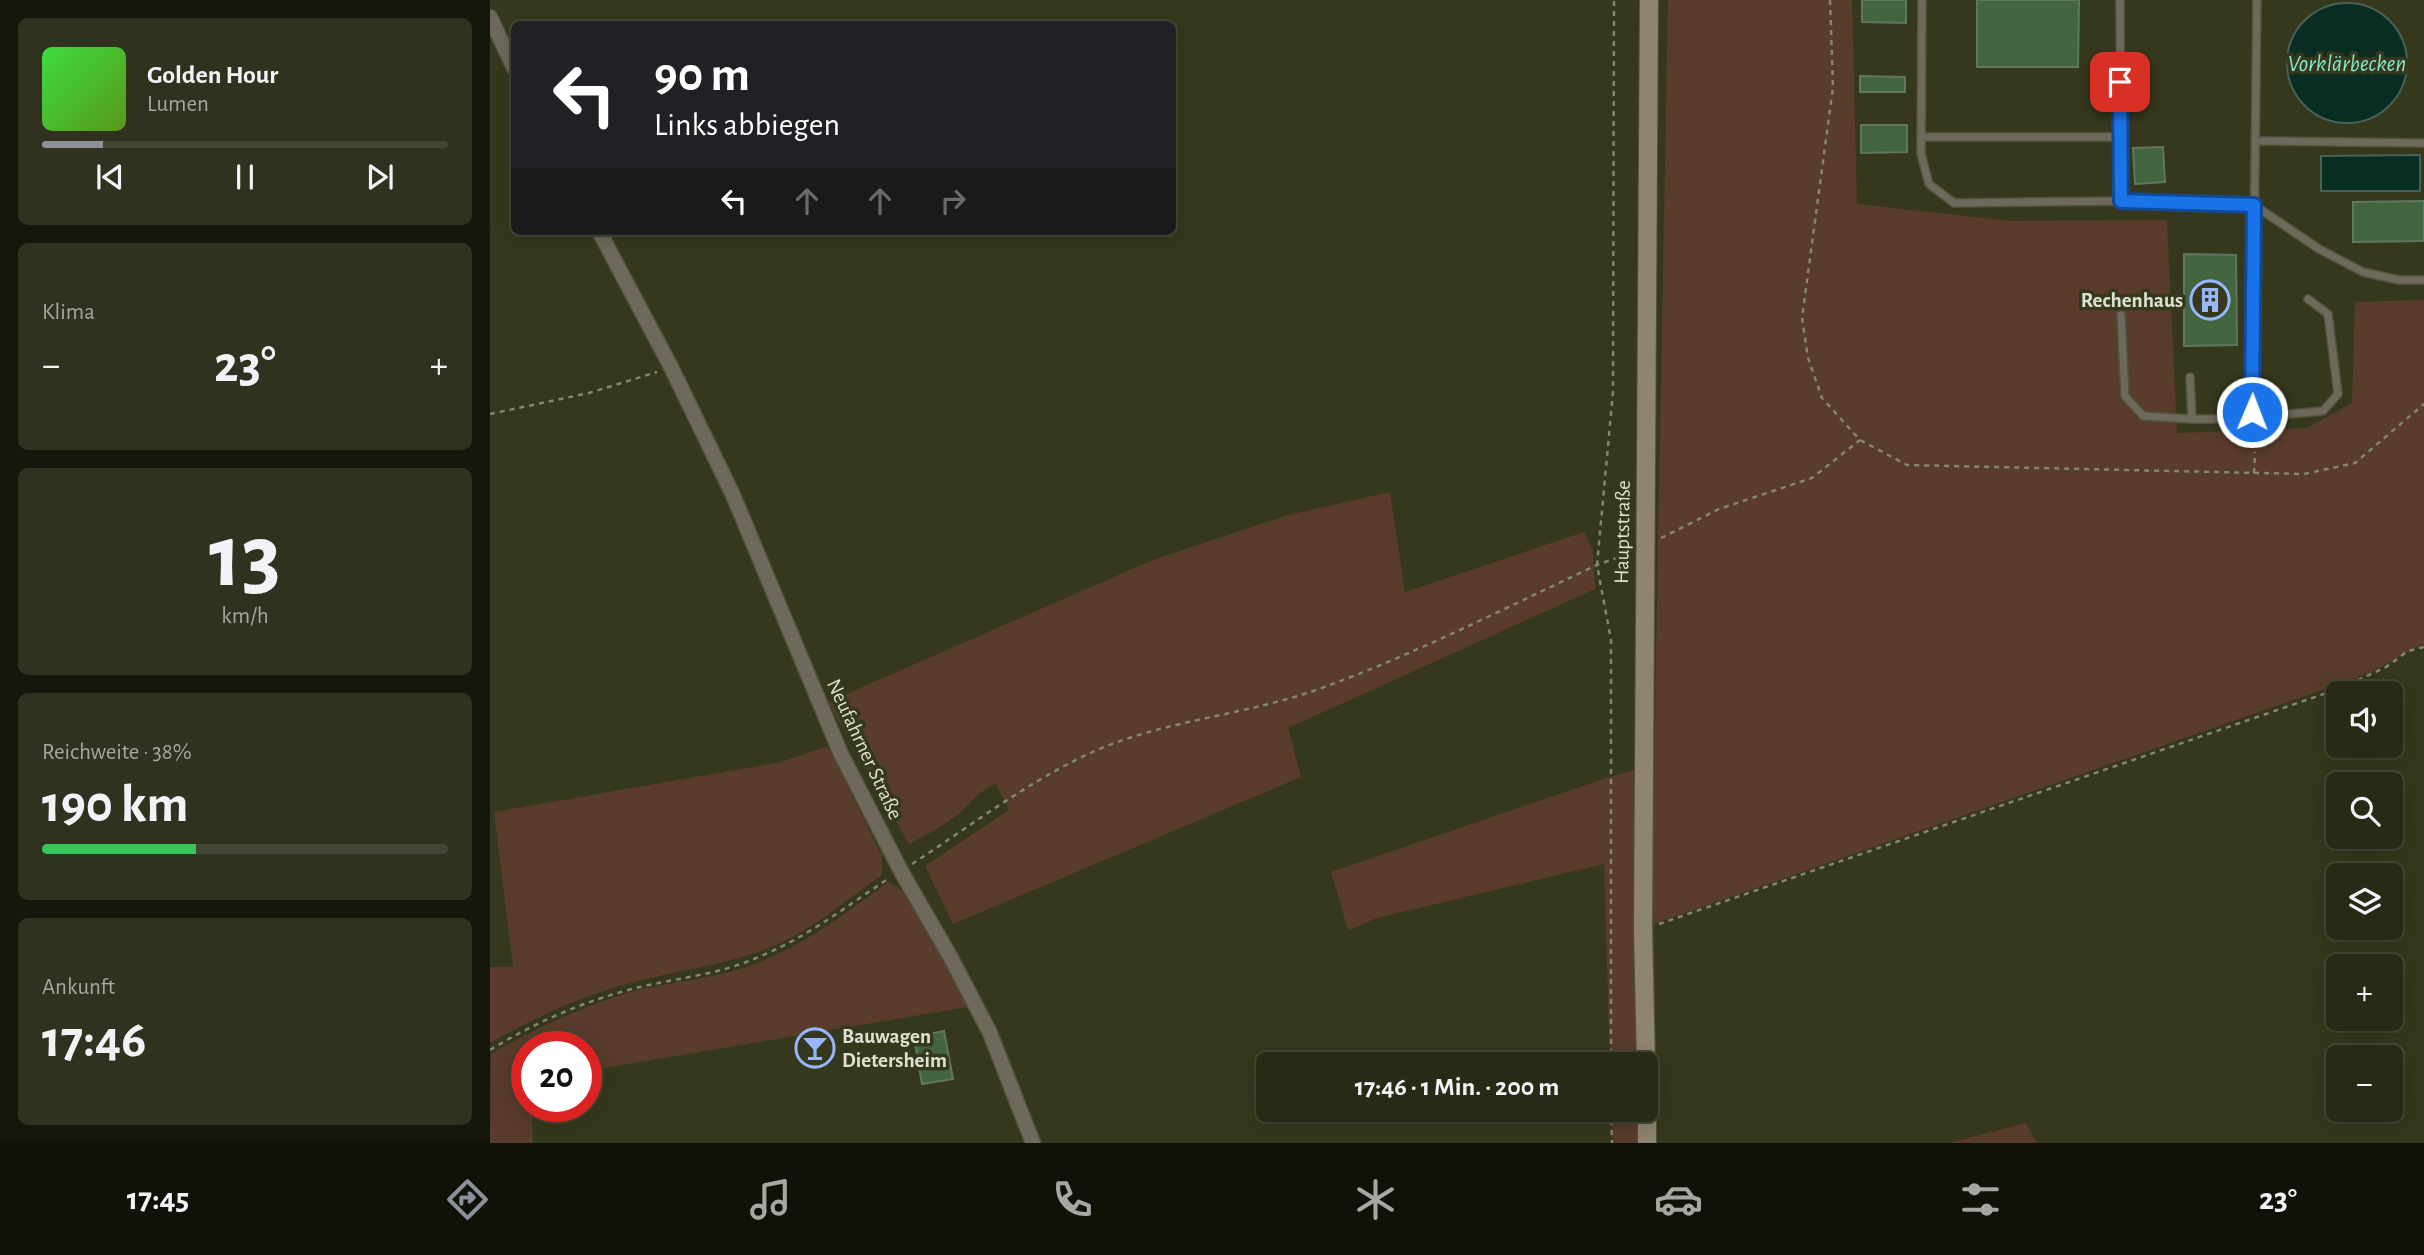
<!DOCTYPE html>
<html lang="de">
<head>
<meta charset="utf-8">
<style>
	:root { --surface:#282a16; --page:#30321f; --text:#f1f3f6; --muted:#a5a7a1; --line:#444635; --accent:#8c9099 }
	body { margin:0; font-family:"Alegreya Sans",sans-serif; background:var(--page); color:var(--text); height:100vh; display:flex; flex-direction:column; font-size:26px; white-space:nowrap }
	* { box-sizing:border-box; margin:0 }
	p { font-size:23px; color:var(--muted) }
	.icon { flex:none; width:38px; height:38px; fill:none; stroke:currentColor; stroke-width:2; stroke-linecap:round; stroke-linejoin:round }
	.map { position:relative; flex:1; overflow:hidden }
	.sheet { display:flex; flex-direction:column; gap:18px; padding:18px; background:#16170c; width:490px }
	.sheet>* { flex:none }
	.hud { position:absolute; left:21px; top:21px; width:665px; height:214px; border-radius:10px; box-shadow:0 4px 18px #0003,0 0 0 2px var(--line); background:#202124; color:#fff; overflow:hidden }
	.buttons { position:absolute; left:1836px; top:681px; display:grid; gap:14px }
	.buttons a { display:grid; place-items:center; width:77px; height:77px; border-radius:10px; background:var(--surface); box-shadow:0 4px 18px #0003,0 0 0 2px var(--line); font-size:35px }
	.speed { position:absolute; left:21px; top:1031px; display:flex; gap:14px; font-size:35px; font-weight:700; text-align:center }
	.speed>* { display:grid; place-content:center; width:91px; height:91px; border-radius:50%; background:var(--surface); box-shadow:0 4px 18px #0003,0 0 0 2px var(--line); line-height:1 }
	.speed .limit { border:10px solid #d22; background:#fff; color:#111 }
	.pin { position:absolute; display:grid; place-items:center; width:60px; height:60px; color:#fff; margin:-30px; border-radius:14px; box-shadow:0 4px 10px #0006 }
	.me { position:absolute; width:77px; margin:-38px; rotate:1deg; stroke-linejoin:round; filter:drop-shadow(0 0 5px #0008) }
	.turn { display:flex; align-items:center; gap:24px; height:147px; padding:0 28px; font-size:32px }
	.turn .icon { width:91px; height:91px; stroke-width:2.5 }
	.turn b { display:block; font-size:49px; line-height:60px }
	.lanes { display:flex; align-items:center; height:66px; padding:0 28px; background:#0003; justify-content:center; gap:35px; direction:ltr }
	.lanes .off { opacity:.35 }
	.big { font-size:52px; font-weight:600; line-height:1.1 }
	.sheet .widget { flex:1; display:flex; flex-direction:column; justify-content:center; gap:10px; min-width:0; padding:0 24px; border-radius:10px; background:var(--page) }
	.sheet .dial { align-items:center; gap:0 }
	.dial b { font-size:91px; line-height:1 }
	.song { display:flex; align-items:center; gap:21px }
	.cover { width:84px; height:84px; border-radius:10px; background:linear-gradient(135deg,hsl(120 70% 55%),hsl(90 70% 35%)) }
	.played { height:7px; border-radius:4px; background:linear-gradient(90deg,var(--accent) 15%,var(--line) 15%) }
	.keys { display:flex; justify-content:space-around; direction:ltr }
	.heat { display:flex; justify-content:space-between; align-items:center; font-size:38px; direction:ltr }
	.charge { height:10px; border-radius:5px; background:linear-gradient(90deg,#34c759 38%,var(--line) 0) }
	.trip { position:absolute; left:766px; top:1052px; width:402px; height:70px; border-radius:10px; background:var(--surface); box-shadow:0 4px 18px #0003,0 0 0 2px var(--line); font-weight:600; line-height:70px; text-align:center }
	.menu { display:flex; height:112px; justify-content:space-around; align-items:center; background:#101109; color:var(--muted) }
	.menu .icon { width:49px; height:49px }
	.menu .current { color:var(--accent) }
	.menu b { font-size:32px; color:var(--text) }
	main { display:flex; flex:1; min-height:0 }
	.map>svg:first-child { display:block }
	.green { fill:#593c2b }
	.water { fill:#092c23; stroke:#496257; stroke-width:2 }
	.building { fill:#42643f; stroke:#61765f; stroke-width:2 }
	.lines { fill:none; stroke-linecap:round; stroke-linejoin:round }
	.service-casing { stroke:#51533a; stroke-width:10 }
	.minor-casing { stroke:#51533a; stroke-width:17 }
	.secondary-casing { stroke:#51533a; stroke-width:20 }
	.path { stroke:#848670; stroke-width:2.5; stroke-dasharray:5 5; stroke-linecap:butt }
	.service { stroke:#6f695d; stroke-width:7 }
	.minor { stroke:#6f695d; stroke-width:14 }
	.secondary { stroke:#8f8472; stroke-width:18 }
	.route-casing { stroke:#114b97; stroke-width:18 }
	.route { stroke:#1a73e8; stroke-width:12 }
	.labels { text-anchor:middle; stroke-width:7; stroke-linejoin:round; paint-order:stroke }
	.poi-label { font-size:21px; font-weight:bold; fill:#dee0d0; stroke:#36381d; text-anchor:end }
	.street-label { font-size:21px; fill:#dee0d0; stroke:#36381d }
	.water-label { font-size:23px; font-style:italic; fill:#86e8cc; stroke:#36381d }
</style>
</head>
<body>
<main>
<section class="sheet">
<div class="widget">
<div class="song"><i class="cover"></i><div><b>Golden Hour</b><p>Lumen</p></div></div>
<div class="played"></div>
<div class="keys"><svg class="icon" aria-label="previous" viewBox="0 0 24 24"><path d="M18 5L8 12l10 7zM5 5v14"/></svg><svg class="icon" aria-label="pause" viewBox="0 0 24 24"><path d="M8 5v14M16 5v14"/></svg><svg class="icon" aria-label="next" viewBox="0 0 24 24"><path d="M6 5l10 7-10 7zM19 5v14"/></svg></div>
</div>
<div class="widget"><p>Klima</p>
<div class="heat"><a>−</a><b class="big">23°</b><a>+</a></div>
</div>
<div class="widget dial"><b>13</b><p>km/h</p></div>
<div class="widget"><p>Reichweite · 38%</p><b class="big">190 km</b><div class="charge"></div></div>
<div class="widget"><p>Ankunft</p><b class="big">17:46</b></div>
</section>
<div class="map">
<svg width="1934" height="1143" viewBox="0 0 1934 1143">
	<rect width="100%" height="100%" fill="#36381d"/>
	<g class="green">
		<polygon points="1178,0 1362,0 1367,204 1521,221 1677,220 1687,433 1817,428 1862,403 1865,302 1934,300 1934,645 1926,647 1880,673 1164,924 1167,1143 1122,1143 1121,1110 1157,1110 1157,1064 1120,1064 1114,864 887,918 858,930 841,872 1116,778 1164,764"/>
		<path d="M900,492l15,100 179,-60 9,18 2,39 -307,139 13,49 -348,147 -28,-58 84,-56 -13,-26c-17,6 -25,19 -39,31 -15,12 -31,20 -48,29l-81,-142 325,-142 135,-45z"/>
		<path d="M338,746l54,110v19c-37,26 -73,58 -116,74 -45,17 -93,22 -139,35 -48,13 -95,35 -137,59v-76h23l-19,-155 287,-50z"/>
		<path d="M398,882l17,10 22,36 41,79 -382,64v-25h-59v60h4l2,37h-43l1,-89c43,-25 89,-46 136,-61 41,-12 85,-13 125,-28 51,-19 93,-51 136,-83z"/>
		<polygon points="1536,1123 1547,1143 1459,1143"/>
	</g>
	<g class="water">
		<circle cx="1857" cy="63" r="60"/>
		<polygon points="1930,155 1930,191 1831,191 1831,156"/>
	</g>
	<g class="building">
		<polygon points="1372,0 1416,0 1416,23 1372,22"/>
		<polygon points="1487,0 1589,0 1588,67 1487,67"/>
		<polygon points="1370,76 1415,77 1415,92 1370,92"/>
		<polygon points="1371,125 1417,125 1417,152 1371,153"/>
		<polygon points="1673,147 1675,182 1645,184 1643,148"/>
		<polygon points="1934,201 1934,241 1863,242 1863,202"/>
		<polygon points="1694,254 1746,255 1747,345 1694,346"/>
		<polygon points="454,1031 463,1079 432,1084 424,1037"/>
	</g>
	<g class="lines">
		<g class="service-casing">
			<g id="service">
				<polyline points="1432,0 1431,154 1439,184 1464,203 1631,201 1764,205 1829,249 1873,272 1909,280 1934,280"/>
				<polyline points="1630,0 1631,201"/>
				<polyline points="1431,137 1630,137"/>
				<polyline points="1767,141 1934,143"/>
				<polyline points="1631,315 1635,396 1653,416 1702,419"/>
				<polyline points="1700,377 1702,419 1745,419 1762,412 1767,0"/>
				<polyline points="1765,442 1762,412 1799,414 1833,411 1848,394 1838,314 1818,299"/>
			</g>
		</g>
		<g class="minor-casing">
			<g id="minor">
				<polyline points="0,17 24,68"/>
				<polyline points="109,231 181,367 243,495 351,754 411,871 461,958 500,1033 543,1143"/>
			</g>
		</g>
		<g class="secondary-casing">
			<g id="secondary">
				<polyline points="1156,1064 1153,929 1159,0"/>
				<polyline points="1157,1110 1157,1143"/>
			</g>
		</g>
		<g class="path">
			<polyline points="1340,0 1343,87 1312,318 1318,358 1332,398 1370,440 1417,465 1814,474 1865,463 1934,404"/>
			<polyline points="0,414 99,393 167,372"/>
			<polyline points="1764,473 1765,452"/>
			<polyline points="1171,538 1229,509 1322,478 1370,440"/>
			<path d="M422,864c60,-39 119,-85 185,-114 70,-30 148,-35 219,-60 96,-34 189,-82 281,-125l33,-12"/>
			<polyline points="1169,924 1851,688 1896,667 1918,651 1934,647"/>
			<path d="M0,1050c44,-27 92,-48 142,-61 38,-10 78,-13 114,-27 57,-21 93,-51 142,-83"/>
			<polyline points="1121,1064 1121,640 1107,565 1123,392 1124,0"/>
			<polyline points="1121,1110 1122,1143"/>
		</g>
		<use href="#service" class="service"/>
		<use href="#minor" class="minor"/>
		<use href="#secondary" class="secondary"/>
	</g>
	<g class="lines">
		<g class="route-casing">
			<polyline id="route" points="1630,82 1631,201 1764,205 1762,412"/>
		</g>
		<use href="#route" class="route"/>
	</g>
	<defs>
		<g id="building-ring" transform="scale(2.0125)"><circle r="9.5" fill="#36381d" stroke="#96b6fd" stroke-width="1.5"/><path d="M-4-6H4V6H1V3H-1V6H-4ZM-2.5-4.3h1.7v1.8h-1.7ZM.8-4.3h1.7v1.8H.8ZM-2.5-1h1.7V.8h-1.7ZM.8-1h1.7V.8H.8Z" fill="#96b6fd"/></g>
		<g id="bar-ring" transform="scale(2.0125)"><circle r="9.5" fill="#36381d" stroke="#96b6fd" stroke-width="1.5"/><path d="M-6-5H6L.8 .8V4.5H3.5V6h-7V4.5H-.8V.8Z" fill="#96b6fd"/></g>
	</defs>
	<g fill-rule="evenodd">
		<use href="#building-ring" x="1720" y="300"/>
		<use href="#bar-ring" x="325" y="1048"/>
	</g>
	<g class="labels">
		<g class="poi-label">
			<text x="1693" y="307">Rechenhaus</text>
			<text x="352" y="1043" text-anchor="start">Bauwagen<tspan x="352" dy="24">Dietersheim</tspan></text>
		</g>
		<g class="street-label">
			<text transform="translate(1132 532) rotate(-89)" y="7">Hauptstraße</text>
			<text transform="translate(375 749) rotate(65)" y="7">Neufahrner Straße</text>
		</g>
		<g class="water-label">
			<text x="1857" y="71">Vorklärbecken</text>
		</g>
	</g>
</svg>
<div class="buttons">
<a><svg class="icon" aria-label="sound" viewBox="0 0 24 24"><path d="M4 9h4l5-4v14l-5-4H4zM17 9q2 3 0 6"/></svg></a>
<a><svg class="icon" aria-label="search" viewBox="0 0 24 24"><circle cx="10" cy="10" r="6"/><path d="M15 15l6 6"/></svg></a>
<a><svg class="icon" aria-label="layers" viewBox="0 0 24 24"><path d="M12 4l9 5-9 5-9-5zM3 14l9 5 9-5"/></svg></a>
<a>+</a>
<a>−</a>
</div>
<div class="speed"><div class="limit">20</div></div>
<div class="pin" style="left:1630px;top:82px;background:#d93025"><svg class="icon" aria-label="arrive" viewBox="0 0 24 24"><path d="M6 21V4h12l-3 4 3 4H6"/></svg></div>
<svg class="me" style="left:1762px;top:412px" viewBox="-20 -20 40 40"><circle r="17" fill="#1a73e8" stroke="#fff" stroke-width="3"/><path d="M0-11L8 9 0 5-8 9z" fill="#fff"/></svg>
<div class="trip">17:46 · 1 Min. · 200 m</div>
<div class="hud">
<div class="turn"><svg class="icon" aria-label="left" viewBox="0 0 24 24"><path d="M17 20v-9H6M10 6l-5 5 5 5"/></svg><div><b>90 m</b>Links abbiegen</div></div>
<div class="lanes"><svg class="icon" aria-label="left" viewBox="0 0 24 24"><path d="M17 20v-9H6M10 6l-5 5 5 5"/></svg><svg class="icon off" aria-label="ahead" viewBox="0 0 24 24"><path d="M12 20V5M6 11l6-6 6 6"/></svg><svg class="icon off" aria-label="ahead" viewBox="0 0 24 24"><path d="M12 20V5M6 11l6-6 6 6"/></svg><svg class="icon off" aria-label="right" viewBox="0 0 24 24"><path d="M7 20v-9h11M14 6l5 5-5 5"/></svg></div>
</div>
</div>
</main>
<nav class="menu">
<b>17:45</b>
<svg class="icon current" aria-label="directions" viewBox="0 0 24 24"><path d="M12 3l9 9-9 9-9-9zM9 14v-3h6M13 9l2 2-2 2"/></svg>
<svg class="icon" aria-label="music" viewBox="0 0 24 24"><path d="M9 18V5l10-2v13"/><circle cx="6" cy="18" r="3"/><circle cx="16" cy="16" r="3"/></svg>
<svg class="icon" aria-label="phone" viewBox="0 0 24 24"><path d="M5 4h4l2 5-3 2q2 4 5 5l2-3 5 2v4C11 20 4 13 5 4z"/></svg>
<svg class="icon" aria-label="climate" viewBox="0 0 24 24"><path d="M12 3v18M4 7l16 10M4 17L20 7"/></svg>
<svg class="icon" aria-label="car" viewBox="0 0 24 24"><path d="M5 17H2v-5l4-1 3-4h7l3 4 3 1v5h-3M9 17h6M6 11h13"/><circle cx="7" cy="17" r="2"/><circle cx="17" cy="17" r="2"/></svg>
<svg class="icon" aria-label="filters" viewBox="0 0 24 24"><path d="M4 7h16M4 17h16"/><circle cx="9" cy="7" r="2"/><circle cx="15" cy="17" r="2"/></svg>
<b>23°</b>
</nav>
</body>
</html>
